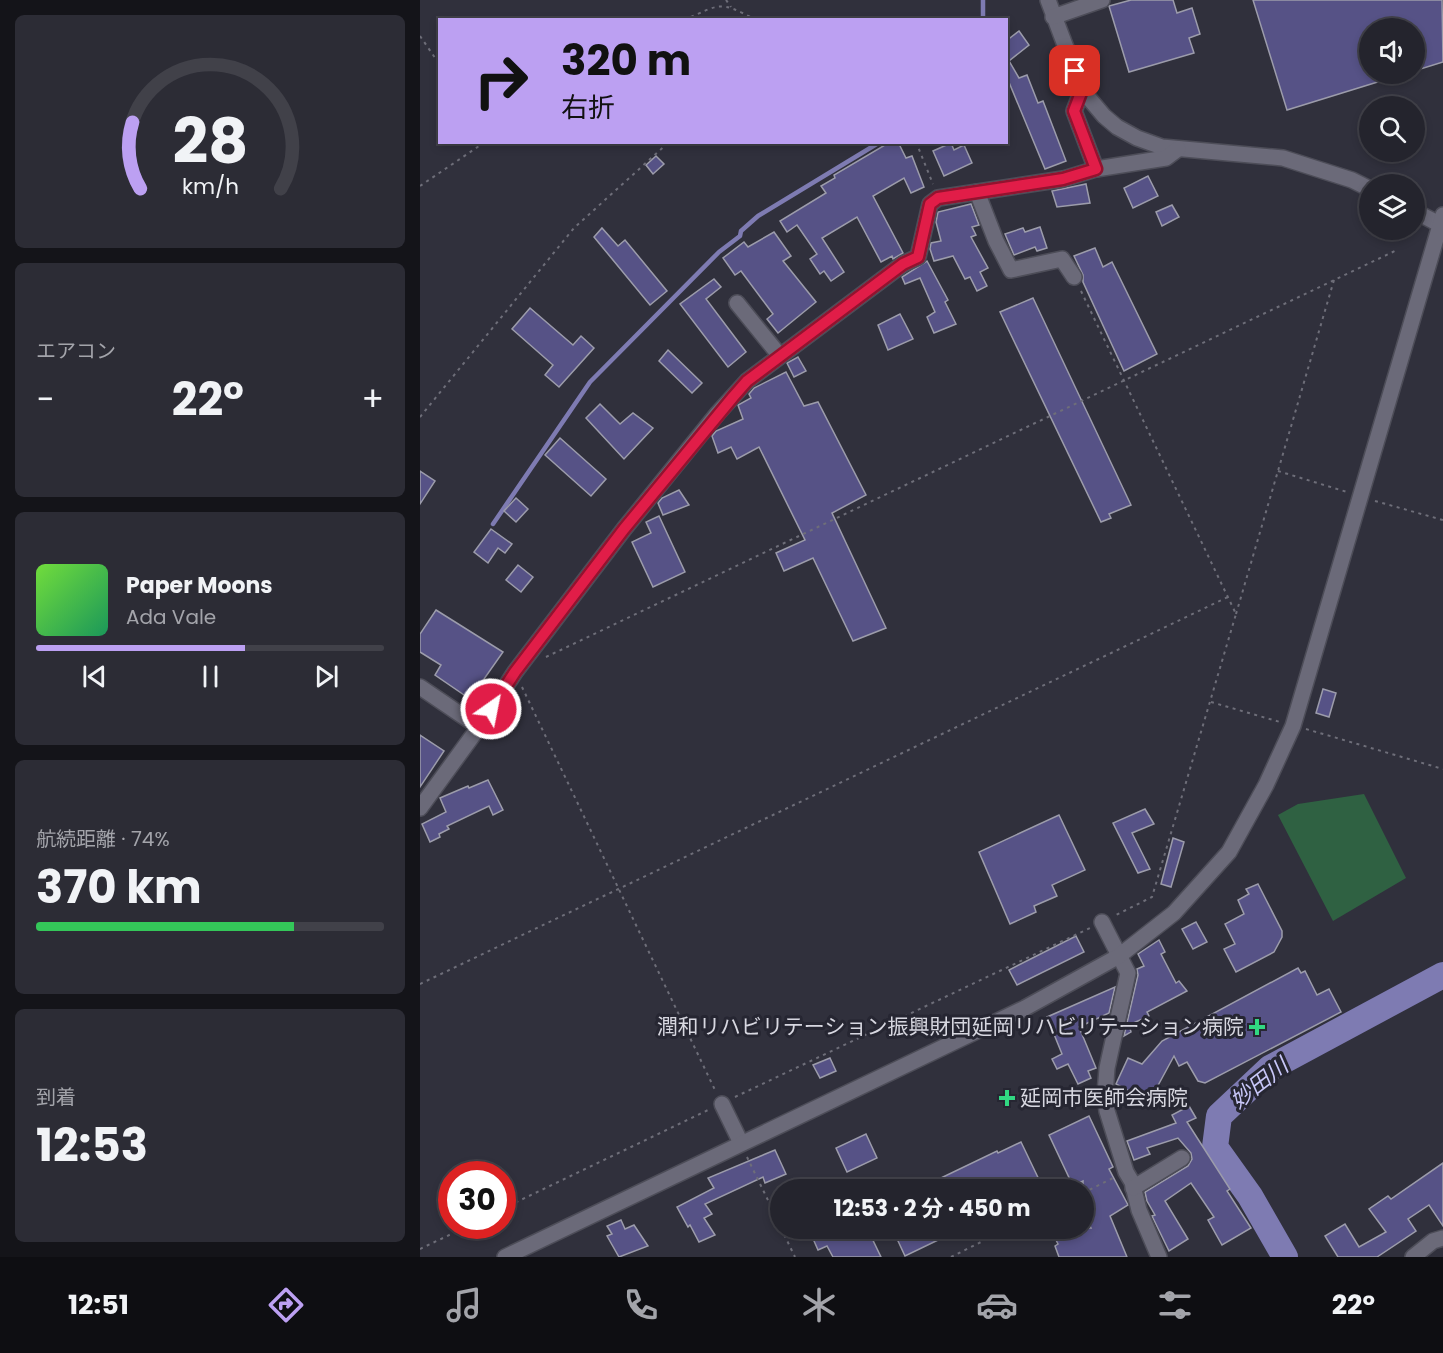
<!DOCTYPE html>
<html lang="ja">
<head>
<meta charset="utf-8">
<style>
	:root { --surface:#24242d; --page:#2c2c35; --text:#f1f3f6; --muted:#a3a4aa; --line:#414149; --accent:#bca0f2 }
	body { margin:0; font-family:Poppins,"Noto Sans JP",sans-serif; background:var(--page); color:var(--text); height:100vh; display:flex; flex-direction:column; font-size:22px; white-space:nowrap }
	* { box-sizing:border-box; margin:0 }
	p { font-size:20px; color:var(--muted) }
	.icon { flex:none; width:33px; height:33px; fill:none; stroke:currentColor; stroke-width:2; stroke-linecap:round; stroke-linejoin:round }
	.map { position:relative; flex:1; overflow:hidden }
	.details { display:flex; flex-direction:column; gap:15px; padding:15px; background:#141419; width:420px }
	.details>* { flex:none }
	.guide { position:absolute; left:18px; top:18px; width:570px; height:126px; border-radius:0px; box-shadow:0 3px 9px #0003,0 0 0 2px var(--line); background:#bca0f2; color:#111; overflow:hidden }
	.controls { position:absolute; left:939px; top:18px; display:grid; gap:12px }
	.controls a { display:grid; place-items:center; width:66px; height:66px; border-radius:50%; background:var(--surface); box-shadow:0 3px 9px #0003,0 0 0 2px var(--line); font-size:30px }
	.speed { position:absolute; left:18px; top:1161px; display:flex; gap:12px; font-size:30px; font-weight:700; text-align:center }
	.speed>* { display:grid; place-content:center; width:78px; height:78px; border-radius:50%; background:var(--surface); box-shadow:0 3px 9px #0003,0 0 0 2px var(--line); line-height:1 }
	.speed .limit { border:9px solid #d22; background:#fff; color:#111 }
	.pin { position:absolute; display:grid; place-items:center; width:51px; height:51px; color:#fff; margin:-26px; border-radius:12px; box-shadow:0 3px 9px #0006 }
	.me { position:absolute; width:66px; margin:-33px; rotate:33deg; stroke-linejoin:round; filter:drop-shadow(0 0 4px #0008) }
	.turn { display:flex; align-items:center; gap:21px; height:126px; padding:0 24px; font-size:27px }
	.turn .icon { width:78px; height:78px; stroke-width:2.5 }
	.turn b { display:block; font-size:42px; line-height:51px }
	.big { font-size:45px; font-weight:700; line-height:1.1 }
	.details .card { flex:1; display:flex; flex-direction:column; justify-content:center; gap:9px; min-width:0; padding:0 21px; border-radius:9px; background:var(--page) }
	.details .dial { align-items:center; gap:0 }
	.dial svg { height:156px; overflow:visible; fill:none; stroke:var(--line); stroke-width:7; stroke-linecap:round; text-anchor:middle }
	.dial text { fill:var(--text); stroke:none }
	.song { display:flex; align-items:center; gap:18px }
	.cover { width:72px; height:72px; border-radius:9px; background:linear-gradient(135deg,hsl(100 70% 55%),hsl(150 70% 35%)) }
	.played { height:6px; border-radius:3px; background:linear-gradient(90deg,var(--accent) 60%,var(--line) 60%) }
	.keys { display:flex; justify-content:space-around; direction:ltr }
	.heat { display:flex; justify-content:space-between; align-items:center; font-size:33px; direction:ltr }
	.charge { height:9px; border-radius:4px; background:linear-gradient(90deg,#34c759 74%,var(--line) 0) }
	.trip { position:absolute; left:350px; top:1179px; width:324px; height:60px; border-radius:30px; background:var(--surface); box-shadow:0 3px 9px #0003,0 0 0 2px var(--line); font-weight:700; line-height:60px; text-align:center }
	.menu { display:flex; height:96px; justify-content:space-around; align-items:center; background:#0e0e12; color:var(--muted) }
	.menu .icon { width:42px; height:42px }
	.menu .selected { color:var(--accent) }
	.menu b { font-size:27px; color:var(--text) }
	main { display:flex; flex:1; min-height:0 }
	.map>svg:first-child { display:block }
	.green { fill:#2f6142 }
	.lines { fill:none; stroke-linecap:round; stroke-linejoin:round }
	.stream { stroke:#7e7bb2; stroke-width:4.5 }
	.river { stroke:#7e7bb2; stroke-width:26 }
	.building { fill:#565286; stroke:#9c9cab; stroke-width:1.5 }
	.minor-casing { stroke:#4d4d58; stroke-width:18 }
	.path { stroke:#6e6e79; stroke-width:2; stroke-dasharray:3 4.5; stroke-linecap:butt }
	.minor { stroke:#6b6a79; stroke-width:15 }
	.route-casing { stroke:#92132f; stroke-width:15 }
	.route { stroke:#e11d48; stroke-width:10 }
	.poi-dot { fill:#31d882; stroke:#262632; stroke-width:2 }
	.labels { text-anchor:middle; stroke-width:6; stroke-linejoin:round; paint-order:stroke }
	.poi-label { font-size:21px; fill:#d7d7e0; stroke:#262632; text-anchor:end }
	.water-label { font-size:22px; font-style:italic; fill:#c8c7f8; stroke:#262632 }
</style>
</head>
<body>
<main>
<section class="details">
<div class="card dial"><svg viewBox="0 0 100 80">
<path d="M14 69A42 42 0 1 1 86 69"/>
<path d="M14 69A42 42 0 0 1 10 35" stroke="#bca0f2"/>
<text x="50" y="56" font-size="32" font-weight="700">28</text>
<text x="50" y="72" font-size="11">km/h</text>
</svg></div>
<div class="card"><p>エアコン</p>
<div class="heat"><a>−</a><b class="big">22°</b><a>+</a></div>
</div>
<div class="card">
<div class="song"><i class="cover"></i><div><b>Paper Moons</b><p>Ada Vale</p></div></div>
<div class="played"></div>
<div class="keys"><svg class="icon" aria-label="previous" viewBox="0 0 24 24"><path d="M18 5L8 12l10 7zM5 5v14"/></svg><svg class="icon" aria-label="pause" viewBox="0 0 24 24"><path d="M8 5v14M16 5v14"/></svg><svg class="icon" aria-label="next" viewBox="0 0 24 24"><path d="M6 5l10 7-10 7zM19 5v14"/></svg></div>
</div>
<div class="card"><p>航続距離 · 74%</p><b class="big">370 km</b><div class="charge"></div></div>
<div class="card"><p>到着</p><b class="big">12:53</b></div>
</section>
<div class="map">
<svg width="1023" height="1257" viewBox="0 0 1023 1257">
	<rect width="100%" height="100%" fill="#30303c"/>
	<polygon class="green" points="944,794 986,878 913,921 858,815 878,804"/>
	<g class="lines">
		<g class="stream">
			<polyline points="563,0 563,20"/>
			<polyline points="73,524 170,382 299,252 320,236 321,231 338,216 460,142"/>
		</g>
		<polyline class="river" points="865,1257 830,1196 795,1147 799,1116 850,1068 1023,975"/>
	</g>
	<g class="building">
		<polygon points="711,0 753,0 757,13 772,8 780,34 769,38 774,53 709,72 689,6"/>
		<polygon points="833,0 1022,0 1023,62 994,71 994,28 950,28 950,74 976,74 977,76 867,110"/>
		<polygon points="599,31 609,45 589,61 599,78 607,75 618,103 623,101 646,161 625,169 586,75 586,41"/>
		<polygon points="470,142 478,142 486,158 492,156 504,187 491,193 484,178 453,196 483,253 473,259 472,256 461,262 437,217 402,238 424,272 411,281 404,271 400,274 390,259 397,254 377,225 367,232 360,221 406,193 401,186 415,178 414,175"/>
		<polygon points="531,143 534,150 544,145 552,163 524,176 513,151"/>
		<polygon points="236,156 244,164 233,174 226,165"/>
		<polygon points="728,176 738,196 713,208 704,188"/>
		<polygon points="666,184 670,203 637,207 632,191"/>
		<polygon points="551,204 559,225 552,227 556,235 551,237 568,268 560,272 567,286 557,291 550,277 545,279 533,256 514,261 510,249 511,243 521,241 516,222 518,212"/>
		<polygon points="752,205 759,217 742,226 736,212"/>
		<polygon points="620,227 627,248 617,251 615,247 594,255 585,234 603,228 605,232"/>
		<polygon points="182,228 198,246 205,240 247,291 230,305 174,237"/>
		<polygon points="354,232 371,256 363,261 396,302 358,333 347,319 353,314 321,271 315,275 303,258 324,242 328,247"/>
		<polygon points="675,248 683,267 692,262 737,354 704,371 663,282 663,275 654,256"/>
		<polygon points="507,261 528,300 525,302 536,324 514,333 507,317 515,312 500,278 485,284 482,277"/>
		<polygon points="294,279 301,287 286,299 326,352 308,367 260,304"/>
		<polygon points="613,298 711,505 689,514 691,518 681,522 580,312"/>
		<polygon points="110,308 153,345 161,336 174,348 139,387 125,375 133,365 92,329"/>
		<polygon points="480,314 493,339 468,350 458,325"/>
		<polygon points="248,350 282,383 272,393 239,361"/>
		<polygon points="378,357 386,371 374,377 367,363"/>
		<polygon points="366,372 384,406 398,402 446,495 412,513 466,628 433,641 393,558 364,571 356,553 385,540 339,447 317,459 311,447 298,453 292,436 296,431 323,419 318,405 331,398 329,394 334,388"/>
		<polygon points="180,404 200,424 213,413 233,428 204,459 166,418"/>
		<polygon points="140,438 186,479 171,496 125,455"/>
		<polygon points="0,471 15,481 0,504"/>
		<polygon points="259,490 269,505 243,515 238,503 242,498"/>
		<polygon points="96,498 108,509 96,522 84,511"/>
		<polygon points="239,516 265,572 233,587 212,542 231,533 226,522"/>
		<polygon points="71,529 92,544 85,553 78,548 68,563 54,552"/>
		<polygon points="98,565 113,577 101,592 86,580"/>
		<polygon points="16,610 83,652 50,699 15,675 21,665 0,652 0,634"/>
		<polygon points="903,689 916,693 909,717 896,713"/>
		<polygon points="0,735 24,751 0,787"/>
		<polygon points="68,780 83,810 73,815 69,806 27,826 29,829 19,834 20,837 10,842 2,824 26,812 20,798 48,786 49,788"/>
		<polygon points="725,809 734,824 712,833 730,869 718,873 693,823"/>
		<polygon points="639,815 665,870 632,885 637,896 614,906 616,912 590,924 559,852"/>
		<polygon points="753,838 764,842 751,887 741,884"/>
		<polygon points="838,884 862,931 862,937 854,952 816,972 804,949 815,944 805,924 824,914 818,900 829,894 826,889"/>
		<polygon points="776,922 787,942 773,949 762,929"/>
		<polygon points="656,936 664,952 597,985 589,970"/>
		<polygon points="739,940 745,952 741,954 756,983 759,981 767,991 727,1012 729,1016 709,1025 711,1032 704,1036 718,975 717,969 724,966 718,954"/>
		<polygon points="878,968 881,973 885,971 897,995 909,989 921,1012 785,1083 778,1081 767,1062 759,1066 754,1056 729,1102 696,1084 708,1058 722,1064 742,1041"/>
		<polygon points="695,987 689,1013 659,1027 676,1068 668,1071 671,1078 658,1084 648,1064 637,1069 632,1059 642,1054 627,1017"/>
		<polygon points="410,1058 416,1071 400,1078 393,1065"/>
		<polygon points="769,1106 776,1118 767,1122 810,1189 807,1191 831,1228 802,1245 788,1220 794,1217 771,1183 745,1201 768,1239 749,1251 732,1216 735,1215 727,1201 725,1192 768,1166 772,1159 771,1153 758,1138 727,1148 730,1154 714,1160 707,1141 756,1123 752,1115"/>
		<polygon points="669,1116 693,1167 689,1169 708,1205 690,1216 707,1257 639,1257 635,1246 638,1244 630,1228 671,1228 663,1212 663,1181 653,1186 629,1135"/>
		<polygon points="446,1134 457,1158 427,1172 416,1148"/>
		<polygon points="601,1142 624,1190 496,1190 577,1151 578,1153"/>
		<polygon points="355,1150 366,1174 345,1183 343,1177 285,1204 292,1214 284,1218 295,1235 279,1242 270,1225 268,1227 257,1207 294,1188 288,1178"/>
		<polygon points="1023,1163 1023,1226 1009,1205 988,1219 996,1231 957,1257 918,1257 905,1236 925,1224 939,1247 966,1232 949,1209 968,1196 971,1199"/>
		<polygon points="201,1220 205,1229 214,1225 228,1246 199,1257 187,1236 192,1234 187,1226"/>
		<polygon points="402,1228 447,1228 461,1257 413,1257 407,1246 398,1250 391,1234"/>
		<polygon points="472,1228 543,1228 485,1256"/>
	</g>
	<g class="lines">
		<g class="minor-casing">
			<g id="minor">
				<polyline points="628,0 662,90 684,116 697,127 717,138 742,147 863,158 932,180 950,189"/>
				<polyline points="633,17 682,0"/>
				<polyline points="662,90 654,111 676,169"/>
				<polyline points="557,192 576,241 591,270 642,259 654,277"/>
				<polyline points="994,211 1023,226"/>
				<polyline points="317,303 360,356"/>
				<polyline points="0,687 59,727"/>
				<polyline points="0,808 59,727 95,672 204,529 298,413 327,381 483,264 498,257 510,204 518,198 643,179 676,169 746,158 758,149"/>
				<polyline points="682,922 708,973 687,1068 685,1094 687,1111 706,1172 712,1182 719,1210 739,1257"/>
				<polyline points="302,1104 321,1143"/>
				<polyline points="713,1188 762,1158"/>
				<polyline points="85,1257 605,1008 699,956 754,913 809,852 846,785 873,726 1023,215"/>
				<polyline points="993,1257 1013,1241 1023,1238"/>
			</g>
		</g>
		<g class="path">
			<polyline points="306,0 311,7"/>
			<path d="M264,20c37,-16 35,-20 72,0"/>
			<polyline points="0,36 20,65"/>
			<polyline points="496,142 513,184"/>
			<polyline points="0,186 65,142"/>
			<polyline points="661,291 816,614 732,897 694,916"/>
			<polyline points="0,417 154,228 249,142"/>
			<polyline points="858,471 927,492"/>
			<polyline points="955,501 1023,520"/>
			<polyline points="816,614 914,280"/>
			<polyline points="126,657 977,250"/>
			<polyline points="102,687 295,1090"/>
			<polyline points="791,702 860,722"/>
			<polyline points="886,729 1023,769"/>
			<polyline points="0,984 808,597"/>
			<polyline points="315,1097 670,928"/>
			<polyline points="327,1157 360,1225"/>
			<polyline points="663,1193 693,1178"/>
			<polyline points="82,1209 288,1110"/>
			<polyline points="361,1228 375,1257"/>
			<polyline points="0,1249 48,1226"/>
			<polyline points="531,1257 589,1228"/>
		</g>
		<use href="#minor" class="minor"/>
	</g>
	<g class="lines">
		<g class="route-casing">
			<polyline id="route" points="71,709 95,672 204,529 313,397 327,381 483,264 498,257 510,204 518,198 643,179 676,169 654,111 662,90 655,71"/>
		</g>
		<use href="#route" class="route"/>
	</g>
	<g class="poi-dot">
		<path d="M834 1018h6v6h6v6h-6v6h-6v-6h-6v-6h6z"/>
		<path d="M584 1089h6v6h6v6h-6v6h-6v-6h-6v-6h6z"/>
	</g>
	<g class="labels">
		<g class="poi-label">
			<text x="824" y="1034">潤和リハビリテーション振興財団延岡リハビリテーション病院</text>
			<text x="600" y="1105" text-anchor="start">延岡市医師会病院</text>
		</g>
		<g class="water-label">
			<text transform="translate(839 1083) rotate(-38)" y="8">妙田川</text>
		</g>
	</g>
</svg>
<div class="controls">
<a><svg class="icon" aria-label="sound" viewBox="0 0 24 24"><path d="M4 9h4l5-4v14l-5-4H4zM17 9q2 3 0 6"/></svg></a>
<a><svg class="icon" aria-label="search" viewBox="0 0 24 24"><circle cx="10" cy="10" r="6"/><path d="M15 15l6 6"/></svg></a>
<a><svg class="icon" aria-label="layers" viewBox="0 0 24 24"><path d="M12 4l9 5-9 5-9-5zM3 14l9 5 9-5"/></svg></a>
</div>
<div class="speed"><div class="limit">30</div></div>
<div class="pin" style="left:655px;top:71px;background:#d93025"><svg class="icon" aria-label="arrive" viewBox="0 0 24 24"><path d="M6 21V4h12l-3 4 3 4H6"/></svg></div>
<svg class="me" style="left:71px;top:709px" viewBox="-20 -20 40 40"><circle r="17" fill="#e11d48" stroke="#fff" stroke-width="3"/><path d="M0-11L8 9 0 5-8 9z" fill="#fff"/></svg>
<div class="trip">12:53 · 2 分 · 450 m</div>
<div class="guide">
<div class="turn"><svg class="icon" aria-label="right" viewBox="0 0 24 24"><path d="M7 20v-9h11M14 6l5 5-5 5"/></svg><div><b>320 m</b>右折</div></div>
</div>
</div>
</main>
<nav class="menu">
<b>12:51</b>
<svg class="icon selected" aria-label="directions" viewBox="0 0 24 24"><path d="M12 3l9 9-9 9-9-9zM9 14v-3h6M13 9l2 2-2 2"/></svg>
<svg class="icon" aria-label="music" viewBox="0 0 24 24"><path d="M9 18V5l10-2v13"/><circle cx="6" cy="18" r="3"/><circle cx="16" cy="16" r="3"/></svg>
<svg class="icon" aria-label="phone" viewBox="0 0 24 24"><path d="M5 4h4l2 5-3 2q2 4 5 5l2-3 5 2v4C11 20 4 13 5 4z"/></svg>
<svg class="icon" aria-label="climate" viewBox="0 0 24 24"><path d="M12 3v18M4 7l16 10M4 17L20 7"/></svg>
<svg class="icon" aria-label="car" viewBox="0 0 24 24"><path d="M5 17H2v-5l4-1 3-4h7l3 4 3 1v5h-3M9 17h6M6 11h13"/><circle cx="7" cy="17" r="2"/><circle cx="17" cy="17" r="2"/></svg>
<svg class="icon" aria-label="filters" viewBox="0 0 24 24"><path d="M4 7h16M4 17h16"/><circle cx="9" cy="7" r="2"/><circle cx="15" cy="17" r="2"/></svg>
<b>22°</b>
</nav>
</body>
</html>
